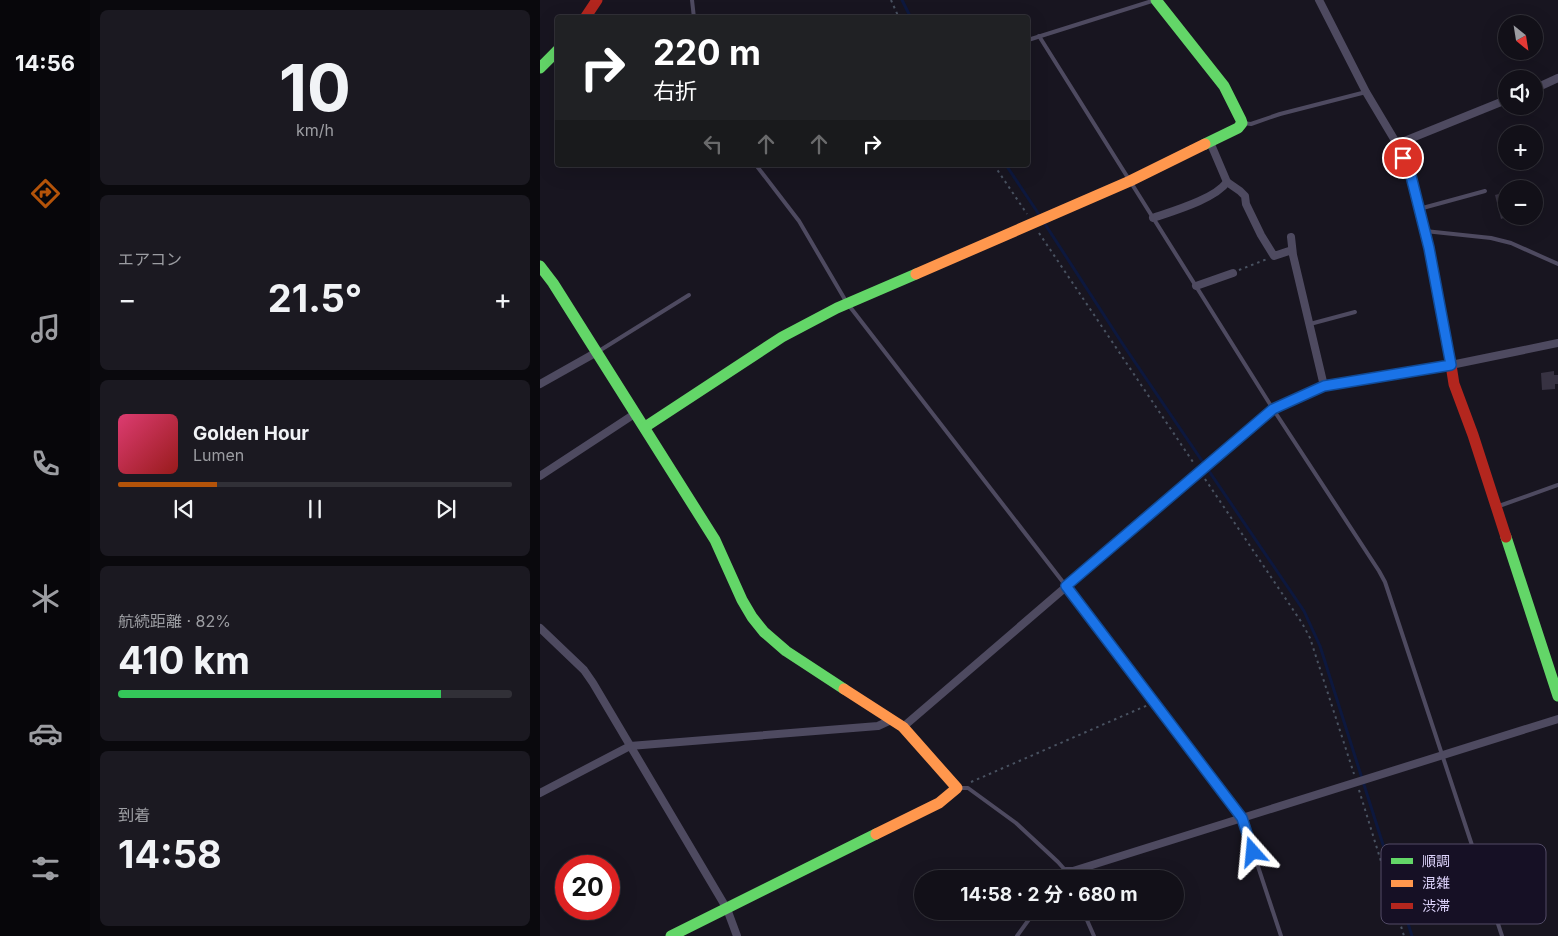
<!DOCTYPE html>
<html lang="ja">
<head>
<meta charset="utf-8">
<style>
	:root { --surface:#121018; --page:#1b1921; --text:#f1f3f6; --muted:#9c9da2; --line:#313037; --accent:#b45309 }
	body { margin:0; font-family:Inter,"Noto Sans JP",sans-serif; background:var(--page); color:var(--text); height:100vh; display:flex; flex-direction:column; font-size:19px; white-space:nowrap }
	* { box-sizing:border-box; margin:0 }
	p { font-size:16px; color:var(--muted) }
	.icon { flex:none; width:28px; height:28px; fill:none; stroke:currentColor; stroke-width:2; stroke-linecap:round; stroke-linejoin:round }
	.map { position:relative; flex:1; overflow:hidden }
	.panel { display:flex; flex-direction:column; gap:10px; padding:10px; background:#0a090d; width:450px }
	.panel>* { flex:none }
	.guide { position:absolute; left:15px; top:15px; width:475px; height:152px; border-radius:5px; box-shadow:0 5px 20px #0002,0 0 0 1px var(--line); background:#202124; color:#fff; overflow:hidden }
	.needle { width:32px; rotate:150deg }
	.fabs { position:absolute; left:958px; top:15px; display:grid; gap:10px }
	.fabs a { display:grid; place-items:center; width:45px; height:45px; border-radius:50%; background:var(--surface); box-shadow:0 5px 20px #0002,0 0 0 1px var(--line); font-size:25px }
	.speed { position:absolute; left:15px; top:855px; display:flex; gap:10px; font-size:25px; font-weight:700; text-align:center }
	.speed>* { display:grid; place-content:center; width:65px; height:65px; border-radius:50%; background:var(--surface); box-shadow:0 5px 20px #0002,0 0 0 1px var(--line); line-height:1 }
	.speed .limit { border:8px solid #d22; background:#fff; color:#111 }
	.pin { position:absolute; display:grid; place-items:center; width:42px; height:42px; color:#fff; margin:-21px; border:2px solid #fff; border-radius:50%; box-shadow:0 1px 5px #0007 }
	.me { position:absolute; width:55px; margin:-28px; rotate:342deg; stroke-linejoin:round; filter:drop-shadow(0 0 4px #0008) }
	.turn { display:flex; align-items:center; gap:18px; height:105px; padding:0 15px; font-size:22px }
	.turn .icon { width:65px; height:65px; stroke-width:2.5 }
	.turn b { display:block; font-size:35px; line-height:42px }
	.lanes { display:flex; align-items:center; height:48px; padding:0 15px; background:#0003; justify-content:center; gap:25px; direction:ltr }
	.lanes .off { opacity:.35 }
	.big { font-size:38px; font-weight:700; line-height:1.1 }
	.panel .tile { flex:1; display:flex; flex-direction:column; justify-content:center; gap:8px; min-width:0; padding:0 18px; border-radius:8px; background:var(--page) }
	.panel .dial { align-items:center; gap:0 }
	.dial b { font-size:65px; line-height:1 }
	.song { display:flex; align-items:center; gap:15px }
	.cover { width:60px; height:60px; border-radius:8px; background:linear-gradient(135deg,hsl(340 70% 55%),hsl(0 70% 35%)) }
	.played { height:5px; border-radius:2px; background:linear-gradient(90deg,var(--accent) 25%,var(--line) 25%) }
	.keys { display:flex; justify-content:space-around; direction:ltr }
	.heat { display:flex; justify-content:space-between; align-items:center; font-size:28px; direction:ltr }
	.charge { height:8px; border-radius:4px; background:linear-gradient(90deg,#34c759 82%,var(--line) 0) }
	.trip { position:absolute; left:374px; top:870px; width:270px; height:50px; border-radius:25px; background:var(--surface); box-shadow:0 5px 20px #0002,0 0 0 1px var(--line); font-weight:700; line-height:50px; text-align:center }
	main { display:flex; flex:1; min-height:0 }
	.dock { display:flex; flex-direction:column; width:90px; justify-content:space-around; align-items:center; background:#07060a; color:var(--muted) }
	.dock .icon { width:35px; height:35px }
	.dock .on { color:var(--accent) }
	.dock b { font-size:22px; color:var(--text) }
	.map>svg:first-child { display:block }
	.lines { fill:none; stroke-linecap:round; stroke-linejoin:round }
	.stream { stroke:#0d183e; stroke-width:3 }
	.building { fill:#373242 }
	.path { stroke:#495261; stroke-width:2; stroke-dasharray:2.5 4; stroke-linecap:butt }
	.lane { stroke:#4e4a60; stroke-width:4 }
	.street { stroke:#4e4a60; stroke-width:8 }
	.fast { stroke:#63d668; stroke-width:11 }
	.slow { stroke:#ff974d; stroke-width:11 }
	.jam { stroke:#b3261e; stroke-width:11 }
	.route-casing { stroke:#114b97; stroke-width:12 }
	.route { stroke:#1a73e8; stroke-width:9 }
	.key { fill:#161025; stroke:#524b66; stroke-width:1 }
	.key-label { font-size:14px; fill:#dfd5fd }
</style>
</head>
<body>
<main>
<nav class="dock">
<b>14:56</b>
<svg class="icon on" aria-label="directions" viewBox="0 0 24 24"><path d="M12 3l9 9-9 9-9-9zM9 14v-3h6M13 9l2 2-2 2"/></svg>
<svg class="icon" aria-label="music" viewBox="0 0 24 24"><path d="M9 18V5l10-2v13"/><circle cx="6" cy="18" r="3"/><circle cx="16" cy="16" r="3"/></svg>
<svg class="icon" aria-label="phone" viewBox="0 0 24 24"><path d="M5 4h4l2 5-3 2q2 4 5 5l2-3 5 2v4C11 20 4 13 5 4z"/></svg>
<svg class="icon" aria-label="climate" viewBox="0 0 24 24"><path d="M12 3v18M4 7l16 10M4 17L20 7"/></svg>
<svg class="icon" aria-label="car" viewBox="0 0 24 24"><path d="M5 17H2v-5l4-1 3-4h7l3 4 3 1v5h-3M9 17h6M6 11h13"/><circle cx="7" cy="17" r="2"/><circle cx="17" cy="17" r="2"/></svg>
<svg class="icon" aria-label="filters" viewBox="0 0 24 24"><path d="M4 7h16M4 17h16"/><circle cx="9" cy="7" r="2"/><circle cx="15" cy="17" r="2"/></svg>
</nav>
<section class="panel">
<div class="tile dial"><b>10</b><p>km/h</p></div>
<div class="tile"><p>エアコン</p>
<div class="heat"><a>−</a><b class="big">21.5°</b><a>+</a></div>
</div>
<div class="tile">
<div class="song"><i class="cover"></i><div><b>Golden Hour</b><p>Lumen</p></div></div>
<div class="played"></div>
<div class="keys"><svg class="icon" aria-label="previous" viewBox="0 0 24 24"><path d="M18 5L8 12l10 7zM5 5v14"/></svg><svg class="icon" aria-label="pause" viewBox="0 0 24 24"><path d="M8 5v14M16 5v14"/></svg><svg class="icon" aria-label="next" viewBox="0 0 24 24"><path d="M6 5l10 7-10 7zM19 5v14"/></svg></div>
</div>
<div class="tile"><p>航続距離 · 82%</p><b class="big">410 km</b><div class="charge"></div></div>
<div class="tile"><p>到着</p><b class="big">14:58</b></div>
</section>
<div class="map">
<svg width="1018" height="936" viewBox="0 0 1018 936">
	<rect width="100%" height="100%" fill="#181520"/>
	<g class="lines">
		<g class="stream">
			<polyline points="362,0 371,18"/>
			<polyline points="466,165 500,216"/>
			<polyline points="503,221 584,346 764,611 780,646 872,936"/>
		</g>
	</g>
	<g class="building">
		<polygon points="966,192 966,217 961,219 955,195"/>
		<polygon points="1014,371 1014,375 1018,375 1018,384 1015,384 1015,389 1002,390 1001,373"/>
	</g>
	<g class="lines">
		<g class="path">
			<polyline points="351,0 359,18"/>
			<polyline points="454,165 487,214"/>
			<polyline points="499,233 655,465"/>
			<polyline points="699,270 727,259"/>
			<polyline points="665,479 762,623 770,638 814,774"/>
			<polyline points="431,782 608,705"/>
			<polyline points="819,790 864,936"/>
		</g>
		<g class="lane">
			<polyline points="152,0 154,18"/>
			<polyline points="499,36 733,409 839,571 845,582 962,936"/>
			<polyline points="488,40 615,0"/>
			<polyline points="702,123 711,124 740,114 826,92"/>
			<polyline points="216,165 259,221 307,303 526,586 702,818 741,936"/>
			<polyline points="879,209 945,191"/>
			<polyline points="885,231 951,238 971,243 1018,264"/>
			<polyline points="770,324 815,312"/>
			<polyline points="59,351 149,295"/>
			<polyline points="959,506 1018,485"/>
			<polyline points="418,788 428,788 476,823 518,862 526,871 530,879"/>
			<polyline points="517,879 521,873 526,871"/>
			<polyline points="543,911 554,936"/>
			<polyline points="477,936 495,911"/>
		</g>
		<g class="street">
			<polyline points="779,0 826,92 857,144 870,172 889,248 911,365"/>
			<polyline points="994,89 1018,78"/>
			<polyline points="670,142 687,182 700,191 705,196 706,204 721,235 734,256 752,250"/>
			<polyline points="857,144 966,100"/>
			<path d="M613,218c20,-7 62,-19 74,-36"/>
			<polyline points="751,237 753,255 784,386"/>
			<polyline points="656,286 693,273"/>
			<polyline points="0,384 57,352"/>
			<polyline points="0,476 96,413"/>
			<polyline points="0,628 44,670 53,683 187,909 197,936"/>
			<polyline points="363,727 733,409 784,386 911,365 1018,343"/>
			<polyline points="0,793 90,746 338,726 351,720"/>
			<polyline points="526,871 533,871 1018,719"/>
		</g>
		<g class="fast">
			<polyline points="616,0 684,86 701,120 702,123 698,128 665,144"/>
			<polyline points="0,68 18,50"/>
			<polyline points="0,266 13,283 175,540 202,600 212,617 224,632 246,651 304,689"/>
			<polyline points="105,427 242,337 297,308 376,274"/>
			<polyline points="966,537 1018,696"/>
			<polyline points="131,936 336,834"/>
		</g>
		<g class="slow">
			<polyline points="376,274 590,181 665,144"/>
			<polyline points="304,689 363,727 417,788 399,803 336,834"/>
		</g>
		<g class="jam">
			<polyline points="45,18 57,0"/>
			<polyline points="911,365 914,384 933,435 966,537"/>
		</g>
	</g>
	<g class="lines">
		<g class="route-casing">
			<polyline id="route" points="713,852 702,818 526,586 733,409 784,386 911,365 889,248 870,172 863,158"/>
		</g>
		<use href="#route" class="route"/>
	</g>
	<rect x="841" y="844" width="165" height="80" rx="8" class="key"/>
	<rect x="851" y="858" width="22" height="6" fill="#63d668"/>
	<rect x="851" y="880" width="22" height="7" fill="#ff974d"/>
	<rect x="851" y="903" width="22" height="6" fill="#b3261e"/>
	<g class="key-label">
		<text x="882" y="866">順調</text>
		<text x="882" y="888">混雑</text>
		<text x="882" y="911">渋滞</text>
	</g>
</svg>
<div class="fabs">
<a><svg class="needle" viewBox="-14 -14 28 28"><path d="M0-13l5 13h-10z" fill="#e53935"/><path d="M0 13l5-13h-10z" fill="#9c9da2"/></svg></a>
<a><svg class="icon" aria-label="sound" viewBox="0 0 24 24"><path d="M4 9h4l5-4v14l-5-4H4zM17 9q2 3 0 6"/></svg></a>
<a>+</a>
<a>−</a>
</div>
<div class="speed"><div class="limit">20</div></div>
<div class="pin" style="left:863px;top:158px;background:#d93025"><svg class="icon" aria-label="arrive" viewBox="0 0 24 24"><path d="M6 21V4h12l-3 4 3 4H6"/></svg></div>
<svg class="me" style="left:713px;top:852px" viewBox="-20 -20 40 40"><path d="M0-17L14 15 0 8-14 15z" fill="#1a73e8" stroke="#fff" stroke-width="4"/></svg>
<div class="trip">14:58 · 2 分 · 680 m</div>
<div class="guide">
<div class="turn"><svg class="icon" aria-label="right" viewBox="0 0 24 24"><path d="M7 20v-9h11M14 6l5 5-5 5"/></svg><div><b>220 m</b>右折</div></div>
<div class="lanes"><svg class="icon off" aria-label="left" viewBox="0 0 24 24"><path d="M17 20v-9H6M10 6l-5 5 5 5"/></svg><svg class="icon off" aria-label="ahead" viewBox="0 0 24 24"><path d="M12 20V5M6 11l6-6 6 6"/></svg><svg class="icon off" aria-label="ahead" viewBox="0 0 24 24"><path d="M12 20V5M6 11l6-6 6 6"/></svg><svg class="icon" aria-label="right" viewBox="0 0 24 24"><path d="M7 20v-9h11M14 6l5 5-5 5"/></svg></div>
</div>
</div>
</main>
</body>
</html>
